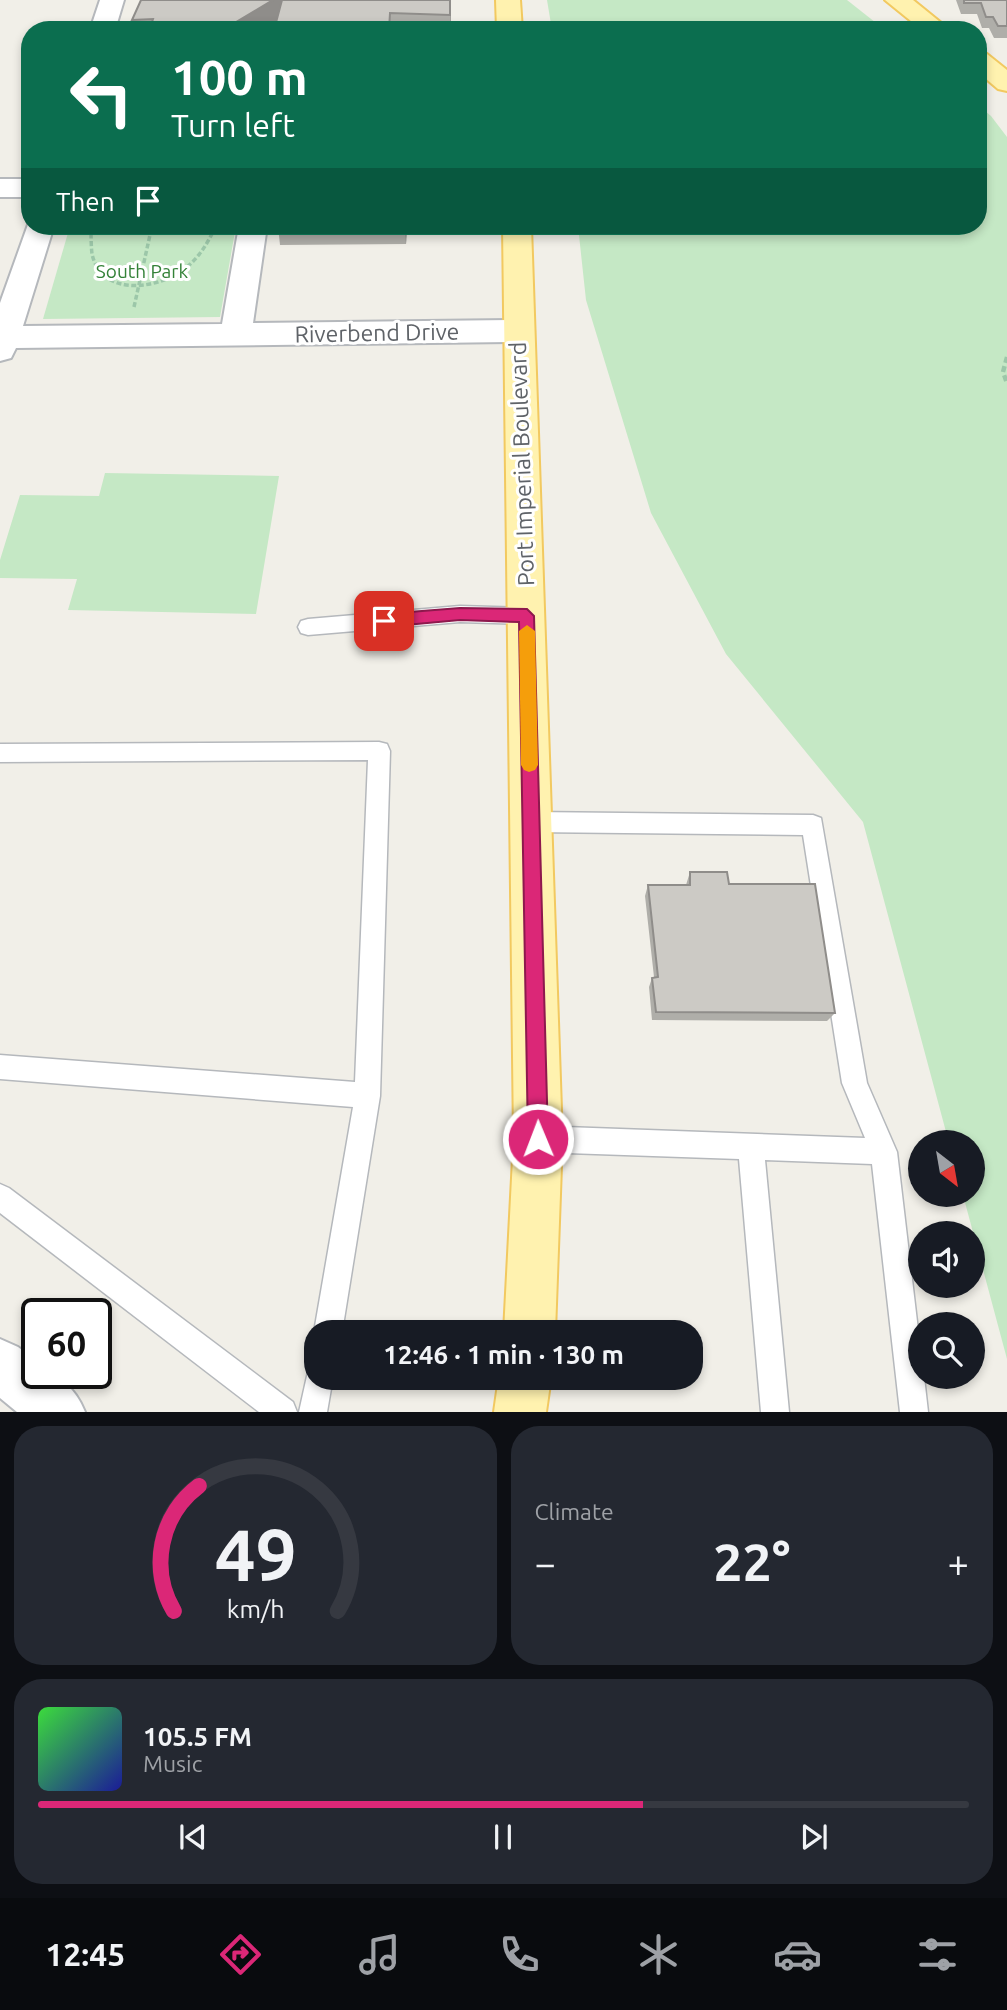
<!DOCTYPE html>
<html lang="en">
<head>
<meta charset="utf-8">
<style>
	:root { --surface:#171b24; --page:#242831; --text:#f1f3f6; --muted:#9ea1a6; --line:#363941; --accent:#db2777 }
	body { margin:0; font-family:Ubuntu,sans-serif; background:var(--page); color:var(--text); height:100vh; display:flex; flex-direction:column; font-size:26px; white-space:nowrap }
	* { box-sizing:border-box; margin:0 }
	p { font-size:23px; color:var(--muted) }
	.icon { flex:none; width:38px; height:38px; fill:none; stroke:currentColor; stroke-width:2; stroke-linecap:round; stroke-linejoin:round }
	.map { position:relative; height:1412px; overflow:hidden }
	.panel { display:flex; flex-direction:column; gap:14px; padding:14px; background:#0d0f14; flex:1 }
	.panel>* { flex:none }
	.hud { position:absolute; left:21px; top:21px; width:966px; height:214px; border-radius:28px; box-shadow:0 4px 10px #0003; background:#0b6e4f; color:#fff; overflow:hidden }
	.needle { width:46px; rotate:149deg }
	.tools { position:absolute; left:908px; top:1130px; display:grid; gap:14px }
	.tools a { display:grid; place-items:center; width:77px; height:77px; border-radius:50%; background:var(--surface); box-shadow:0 4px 10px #0003; font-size:35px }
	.speed { position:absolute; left:21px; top:1298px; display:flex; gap:14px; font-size:35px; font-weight:700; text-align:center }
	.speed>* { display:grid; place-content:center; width:91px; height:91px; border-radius:50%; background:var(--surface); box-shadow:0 4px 10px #0003; line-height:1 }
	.speed .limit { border:4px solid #111; border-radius:10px; background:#fff; color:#111 }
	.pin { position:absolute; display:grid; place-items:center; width:60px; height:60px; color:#fff; margin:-30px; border-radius:14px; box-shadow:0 4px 10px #0006 }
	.me { position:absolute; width:77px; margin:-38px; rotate:359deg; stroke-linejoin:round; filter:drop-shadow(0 0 5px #0008) }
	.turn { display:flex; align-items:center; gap:24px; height:147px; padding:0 35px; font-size:32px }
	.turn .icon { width:91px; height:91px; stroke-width:2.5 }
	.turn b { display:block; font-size:49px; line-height:60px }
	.then { display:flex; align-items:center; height:66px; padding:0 35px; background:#0003; gap:14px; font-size:26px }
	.big { font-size:52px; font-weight:600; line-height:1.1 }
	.panel .card { flex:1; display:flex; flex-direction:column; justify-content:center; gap:10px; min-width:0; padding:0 24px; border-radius:28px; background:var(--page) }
	.panel .dial { align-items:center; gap:0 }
	.dial svg { height:182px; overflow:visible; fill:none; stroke:var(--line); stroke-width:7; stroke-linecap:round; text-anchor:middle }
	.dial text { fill:var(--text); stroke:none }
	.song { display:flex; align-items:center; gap:21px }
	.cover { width:84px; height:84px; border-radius:10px; background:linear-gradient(135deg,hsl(120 70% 55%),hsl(240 70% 35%)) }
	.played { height:7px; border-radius:4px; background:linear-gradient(90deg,var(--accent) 65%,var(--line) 65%) }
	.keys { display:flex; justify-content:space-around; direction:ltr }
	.heat { display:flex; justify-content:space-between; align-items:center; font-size:38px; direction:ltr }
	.panel .tiles { flex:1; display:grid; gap:14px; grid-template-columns:1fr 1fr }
	.card:last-child { grid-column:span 2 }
	.trip { position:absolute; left:304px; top:1320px; width:399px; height:70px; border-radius:28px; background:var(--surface); box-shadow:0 4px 10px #0003; font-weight:600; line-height:70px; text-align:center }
	.menu { display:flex; height:112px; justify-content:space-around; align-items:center; background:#090b0e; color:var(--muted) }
	.menu .icon { width:49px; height:49px }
	.menu .current { color:var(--accent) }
	.menu b { font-size:32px; color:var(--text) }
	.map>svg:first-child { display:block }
	.green { fill:#c5e8c5 }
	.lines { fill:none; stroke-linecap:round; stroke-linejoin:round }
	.service-casing { stroke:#b5b8bc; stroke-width:3 }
	.minor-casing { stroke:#b5b8bc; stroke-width:4 }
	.primary-casing { stroke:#f2c960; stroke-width:4 }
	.path-far1 { stroke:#9cc7a9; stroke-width:3.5; stroke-dasharray:5 2.5; stroke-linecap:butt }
	.path { stroke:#9cc7a9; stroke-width:4.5; stroke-dasharray:6 3.5; stroke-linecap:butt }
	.service { fill:#fff; fill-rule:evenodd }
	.minor { fill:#fff; fill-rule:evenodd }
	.primary { fill:#fff2af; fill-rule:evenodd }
	.wall { fill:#afaea9 }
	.shaded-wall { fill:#8f8d8a }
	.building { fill:#cccac5; stroke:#8f8d8a; stroke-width:2 }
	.route { fill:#db2777; stroke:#8e194d; stroke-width:2 }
	.slow { fill:#f59e0b }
	.labels { text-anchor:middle; stroke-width:6; stroke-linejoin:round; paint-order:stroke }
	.far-park-label { font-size:19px; fill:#348238; stroke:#fff }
	.street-label { font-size:23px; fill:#5f6368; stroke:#fff }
</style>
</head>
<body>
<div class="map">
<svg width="1007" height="1412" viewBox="0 0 1007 1412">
	<rect width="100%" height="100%" fill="#f1efe8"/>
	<g class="green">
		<polygon points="547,0 847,0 885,30 552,30"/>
		<polygon points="978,105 991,116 1007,137 1007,1359 963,1195 973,1195 973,1143 949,1143 863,822 726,654 651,513 586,300 578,226 978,226"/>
		<polygon points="70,226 236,226 220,317 43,319"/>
		<polygon points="105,473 279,476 256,614 68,610 77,579 0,578 0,560 20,495 99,496"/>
	</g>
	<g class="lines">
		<g class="service-casing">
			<g id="service">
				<polygon points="460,606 527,608 534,610 537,616 534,622 527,624 460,622 308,635 301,633 298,627 301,621 308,619"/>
				<polygon points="379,742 387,744 390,751 380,1096 342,1332 317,1332 317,1338 314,1332 353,1107 0,1079 0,1055 355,1082 368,760 0,762 0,744"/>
				<polygon points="531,812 813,815 821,818 867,1083 897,1152 920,1347 920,1377 924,1377 928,1412 900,1412 872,1164 765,1160 789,1412 761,1412 739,1159 538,1152 529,1148 525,1139 529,1130 538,1126 865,1138 842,1083 803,835 531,832 523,829 520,822 523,815"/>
				<polygon points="0,1184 9,1188 293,1402 297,1412 259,1412 0,1213"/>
				<polygon points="317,1364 317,1377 333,1377 327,1412 299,1412 309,1367"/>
			</g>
		</g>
		<g class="minor-casing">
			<g id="minor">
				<polygon points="100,0 124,0 115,30 90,30"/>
				<rect x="0" y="179" width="30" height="18"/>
				<polygon points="30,219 30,226 54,226 23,326 222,324 239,226 267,226 253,323 518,320 529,323 534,331 529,339 518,342 16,348 11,358 0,361 0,303"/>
				<path d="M0,1339l18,8 19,14v13c24,0 39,16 48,38h-68l-17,-14z"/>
			</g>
		</g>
		<g class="primary-casing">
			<g id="primary">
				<polygon points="496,0 520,0 522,30 497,30"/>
				<polygon points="885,0 913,0 950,30 922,30"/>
				<polygon points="978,51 987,54 1007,70 1007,91 998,89 978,72"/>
				<polygon points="503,226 531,226 562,1139 555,1332 504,1332 514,1139"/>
				<polygon points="499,1377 551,1377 546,1412 494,1412"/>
			</g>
		</g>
		<g class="path-far1">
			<path d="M91,226c0,9 0,19 1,28 10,45 70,35 96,12 13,-11 20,-24 28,-40"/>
			<polyline points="134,307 152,226"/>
		</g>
		<polyline class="path" points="1007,357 1003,372 1007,383"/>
		<use href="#service" class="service"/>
		<use href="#minor" class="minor"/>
		<use href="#primary" class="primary"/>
	</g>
	<g class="wall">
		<polygon points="141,0 451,0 451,30 135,30 132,20"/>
		<polygon points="956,0 1007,0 1007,38 994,38 989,28 982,28 977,14 961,14"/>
		<polygon points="278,226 407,226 406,244 280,245"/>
		<polygon points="690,872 729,884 835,1013 827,1021 652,1020 649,987 652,978 654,977 645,896 648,885 686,885"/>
	</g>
	<g class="shaded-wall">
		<polygon points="273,0 284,0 275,30 232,30 231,25"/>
		<polygon points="450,0 451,0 451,30"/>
		<polygon points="405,226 407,226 406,244"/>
	</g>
	<g class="building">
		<polygon points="141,0 273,0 231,25 151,25 153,19 132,20"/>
		<polygon points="282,0 450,0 450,15 390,13 389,30 274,30"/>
		<polygon points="964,0 1007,0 1007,26 998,26 993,17 986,17 981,3 964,3"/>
		<polygon points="278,226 405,226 405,227 277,229"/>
		<polygon points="690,872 727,872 729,884 815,884 835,1013 656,1012 652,978 658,977 648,885 690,885"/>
	</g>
	<polygon class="route" points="460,608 527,609 534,616 548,1139 545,1146 538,1149 531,1146 528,1139 519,622 460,620 384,627 376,621 384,614"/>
	<polygon class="slow" points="527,625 535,631 538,765 535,770 529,772 524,770 521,765 519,631"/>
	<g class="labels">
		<g class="far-park-label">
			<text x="142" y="278">South Park</text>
		</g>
		<g class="street-label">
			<text transform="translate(377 333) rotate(-1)" y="8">Riverbend Drive</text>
			<text transform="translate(522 464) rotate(-92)" y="8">Port Imperial Boulevard</text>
		</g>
	</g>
</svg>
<div class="tools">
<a><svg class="needle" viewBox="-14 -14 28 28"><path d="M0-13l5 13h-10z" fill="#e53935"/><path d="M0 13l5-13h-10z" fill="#9ea1a6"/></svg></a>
<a><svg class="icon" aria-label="sound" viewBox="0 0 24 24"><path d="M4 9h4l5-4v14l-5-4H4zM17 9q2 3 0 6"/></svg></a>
<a><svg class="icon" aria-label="search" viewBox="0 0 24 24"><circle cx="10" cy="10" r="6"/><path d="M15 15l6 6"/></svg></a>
</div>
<div class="speed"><div class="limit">60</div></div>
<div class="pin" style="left:384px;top:621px;background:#d93025"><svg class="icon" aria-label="arrive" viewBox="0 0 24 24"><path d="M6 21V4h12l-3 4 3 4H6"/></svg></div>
<svg class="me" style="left:538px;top:1139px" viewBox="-20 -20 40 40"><circle r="17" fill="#db2777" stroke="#fff" stroke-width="3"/><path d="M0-11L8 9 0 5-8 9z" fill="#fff"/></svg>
<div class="trip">12:46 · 1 min · 130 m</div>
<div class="hud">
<div class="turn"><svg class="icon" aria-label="left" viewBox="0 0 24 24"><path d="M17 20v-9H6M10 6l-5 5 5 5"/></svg><div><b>100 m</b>Turn left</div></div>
<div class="then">Then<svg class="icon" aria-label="arrive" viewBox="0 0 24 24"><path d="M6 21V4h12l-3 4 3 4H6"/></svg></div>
</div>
</div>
<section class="panel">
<div class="tiles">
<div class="card dial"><svg viewBox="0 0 100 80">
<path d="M14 69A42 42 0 1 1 86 69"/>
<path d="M14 69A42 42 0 0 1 25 14" stroke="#db2777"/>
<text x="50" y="56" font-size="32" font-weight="700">49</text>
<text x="50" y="72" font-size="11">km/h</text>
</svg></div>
<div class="card"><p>Climate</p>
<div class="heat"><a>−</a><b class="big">22°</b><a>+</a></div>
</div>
<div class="card">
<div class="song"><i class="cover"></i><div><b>105.5 FM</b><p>Music</p></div></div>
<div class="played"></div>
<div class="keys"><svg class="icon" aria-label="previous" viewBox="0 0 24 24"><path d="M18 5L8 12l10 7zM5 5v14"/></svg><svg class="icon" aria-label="pause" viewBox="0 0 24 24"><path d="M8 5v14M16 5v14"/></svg><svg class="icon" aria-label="next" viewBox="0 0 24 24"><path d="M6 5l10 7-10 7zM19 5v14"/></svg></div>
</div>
</div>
</section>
<nav class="menu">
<b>12:45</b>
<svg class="icon current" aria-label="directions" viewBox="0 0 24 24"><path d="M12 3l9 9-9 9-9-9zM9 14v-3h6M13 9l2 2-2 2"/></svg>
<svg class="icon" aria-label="music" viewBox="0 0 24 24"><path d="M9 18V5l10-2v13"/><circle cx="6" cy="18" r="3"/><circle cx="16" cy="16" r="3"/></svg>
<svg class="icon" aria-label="phone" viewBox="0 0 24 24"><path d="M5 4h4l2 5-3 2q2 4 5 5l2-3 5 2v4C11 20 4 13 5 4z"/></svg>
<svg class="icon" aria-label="climate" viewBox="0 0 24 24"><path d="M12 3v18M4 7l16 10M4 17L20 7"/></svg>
<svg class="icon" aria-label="car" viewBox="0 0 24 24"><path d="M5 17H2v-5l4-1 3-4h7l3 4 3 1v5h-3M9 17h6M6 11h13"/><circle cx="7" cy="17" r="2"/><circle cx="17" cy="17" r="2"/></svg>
<svg class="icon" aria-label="filters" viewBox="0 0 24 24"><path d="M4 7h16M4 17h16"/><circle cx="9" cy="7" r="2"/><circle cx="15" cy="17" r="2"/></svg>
</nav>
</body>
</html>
